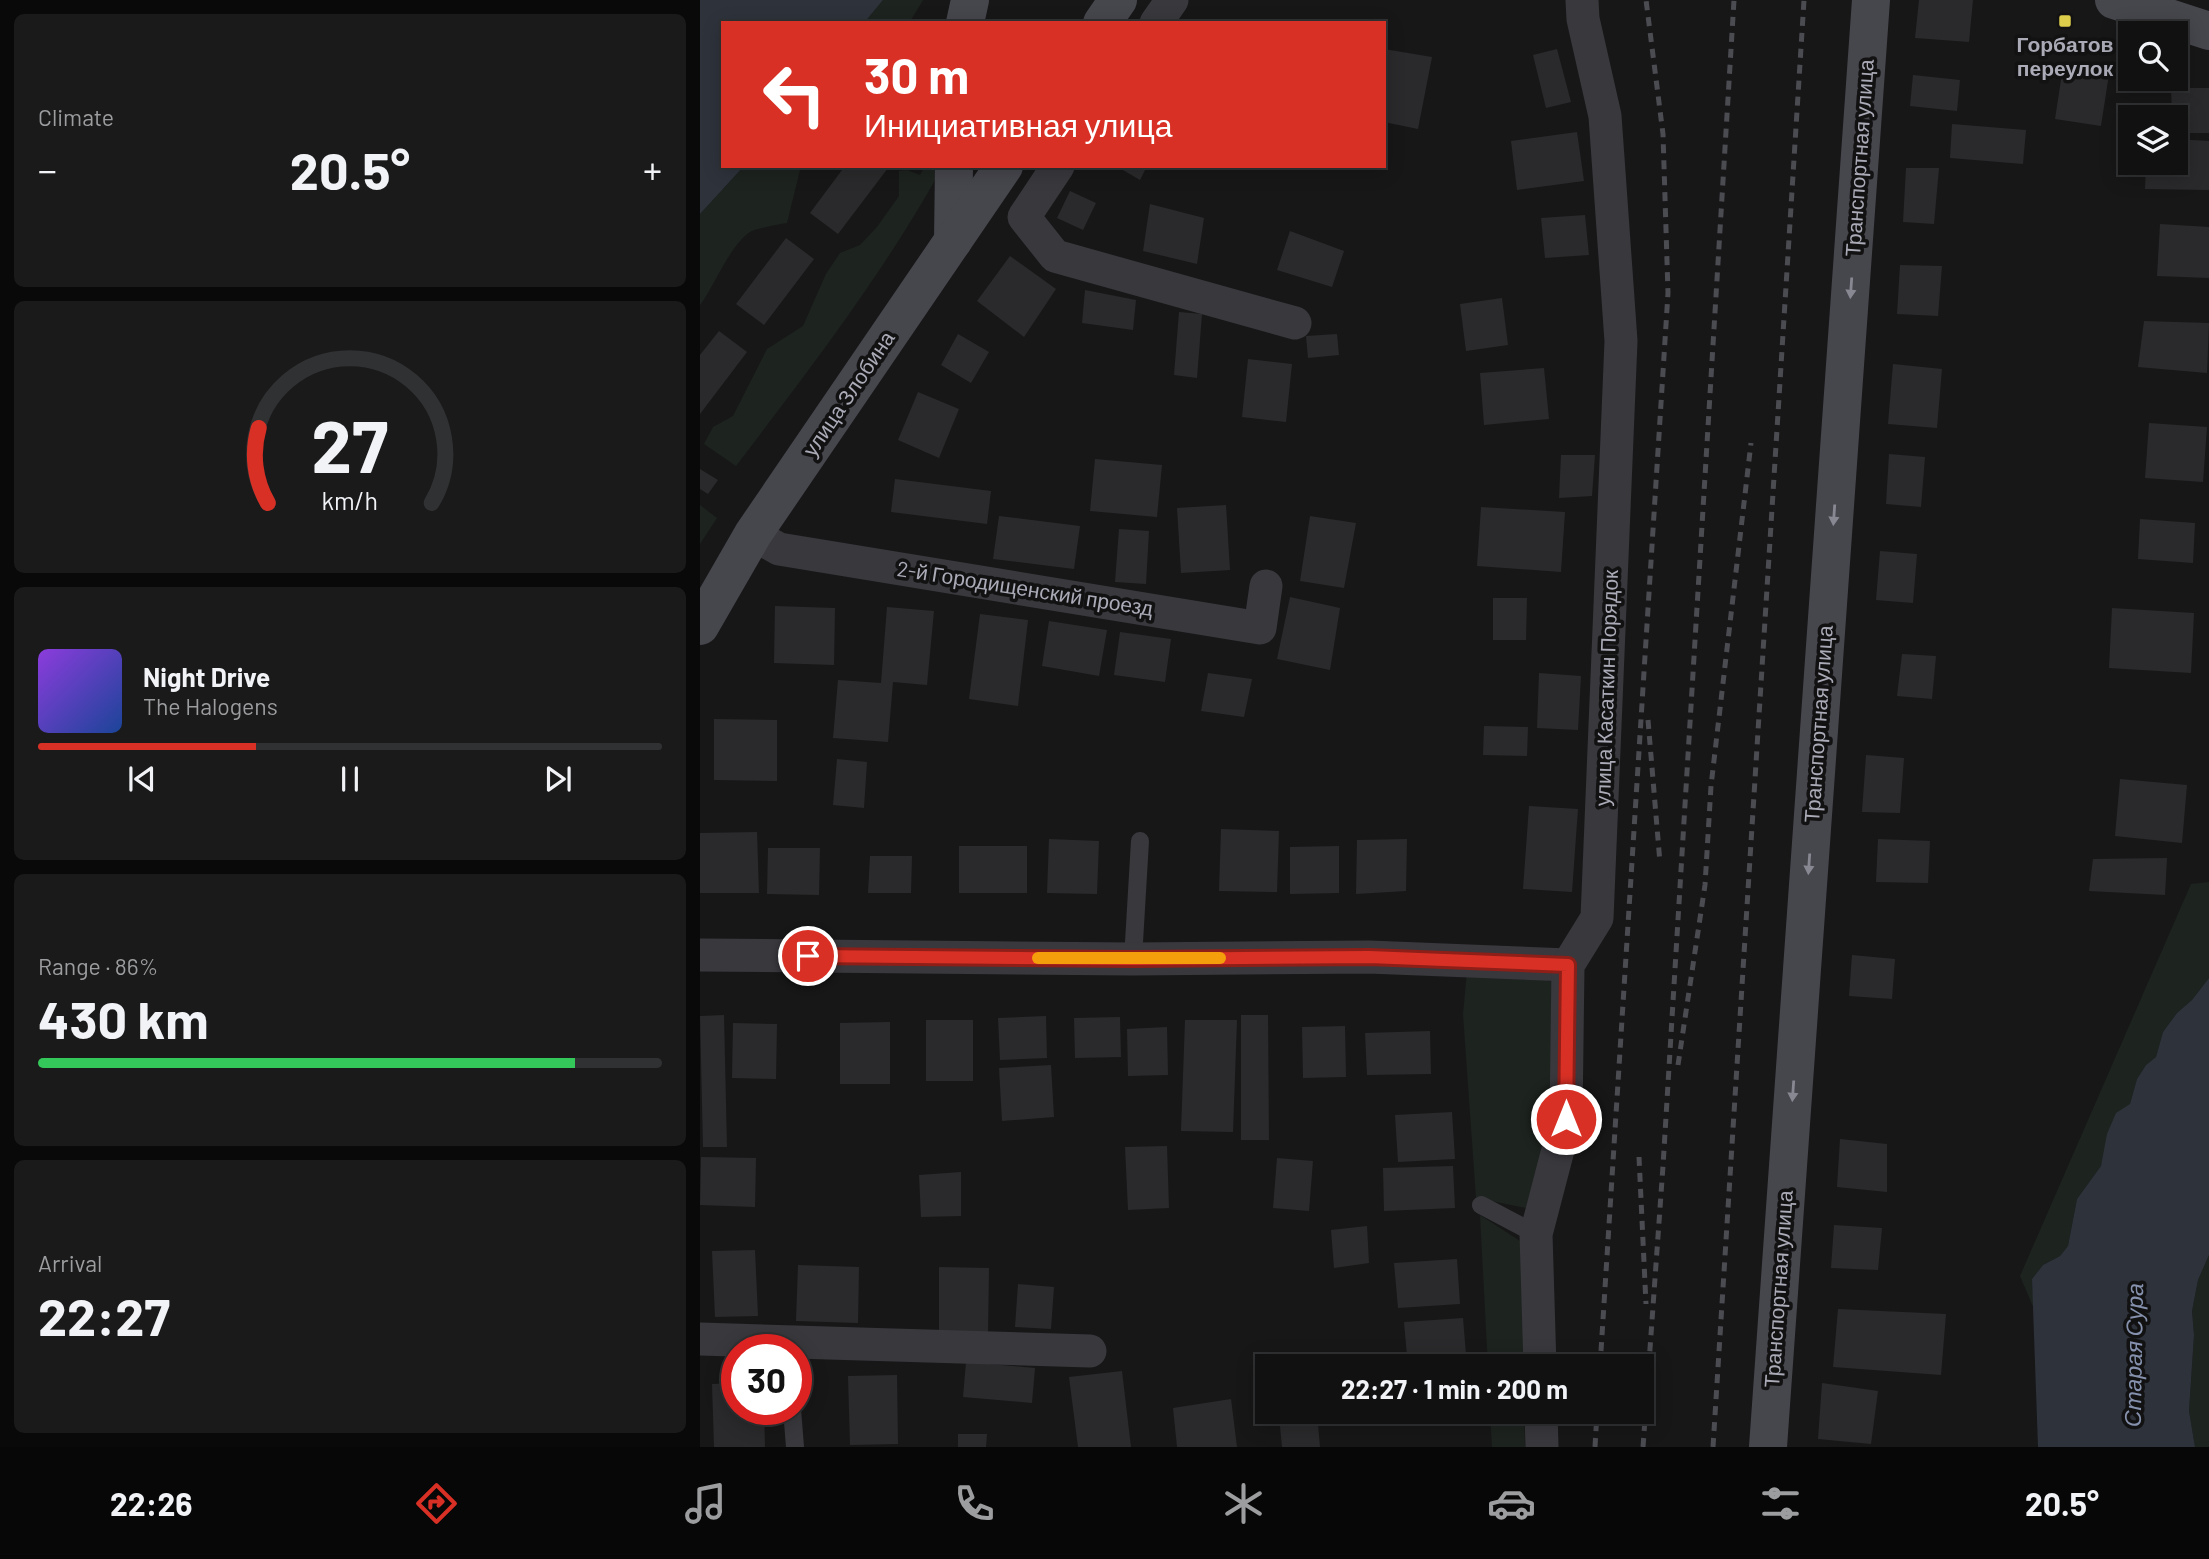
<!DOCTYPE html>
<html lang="en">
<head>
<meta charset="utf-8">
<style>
	:root { --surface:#111112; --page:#1a1a1b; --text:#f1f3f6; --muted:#9c9d9f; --line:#303132; --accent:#d93025 }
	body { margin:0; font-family:Barlow,sans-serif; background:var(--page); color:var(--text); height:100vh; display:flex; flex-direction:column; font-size:26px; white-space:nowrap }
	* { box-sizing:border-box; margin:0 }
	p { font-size:23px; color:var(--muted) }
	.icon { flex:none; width:38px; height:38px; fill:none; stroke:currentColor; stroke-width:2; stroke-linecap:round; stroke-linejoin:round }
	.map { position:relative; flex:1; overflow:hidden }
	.details { display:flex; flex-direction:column; gap:14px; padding:14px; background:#09090a; width:700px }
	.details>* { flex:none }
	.banner { position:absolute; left:21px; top:21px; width:665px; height:147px; border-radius:0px; box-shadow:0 4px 18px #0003,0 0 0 2px var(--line); background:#d93025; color:#fff; overflow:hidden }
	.buttons { position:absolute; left:1418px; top:21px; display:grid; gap:14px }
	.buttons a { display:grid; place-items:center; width:70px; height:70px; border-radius:0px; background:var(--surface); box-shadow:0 4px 18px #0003,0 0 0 2px var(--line); font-size:35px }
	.speed { position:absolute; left:21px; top:1334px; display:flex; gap:14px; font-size:35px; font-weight:700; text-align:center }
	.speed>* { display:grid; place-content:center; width:91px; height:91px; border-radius:50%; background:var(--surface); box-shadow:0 4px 18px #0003,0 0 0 2px var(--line); line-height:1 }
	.speed .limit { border:10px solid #d22; background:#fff; color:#111 }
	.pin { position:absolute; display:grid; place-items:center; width:60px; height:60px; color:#fff; margin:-30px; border:4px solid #fff; border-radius:50%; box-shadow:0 2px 7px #0007 }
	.me { position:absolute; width:77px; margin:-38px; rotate:0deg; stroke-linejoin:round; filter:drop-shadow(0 0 5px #0008) }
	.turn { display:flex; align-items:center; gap:24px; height:147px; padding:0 28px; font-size:32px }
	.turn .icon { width:91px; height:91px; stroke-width:2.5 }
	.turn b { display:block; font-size:49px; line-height:60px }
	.big { font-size:52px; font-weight:700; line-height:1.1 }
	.details .tile { flex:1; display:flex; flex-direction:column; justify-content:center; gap:10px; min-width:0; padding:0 24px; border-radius:10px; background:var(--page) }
	.details .dial { align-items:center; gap:0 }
	.dial svg { height:182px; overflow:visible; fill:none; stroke:var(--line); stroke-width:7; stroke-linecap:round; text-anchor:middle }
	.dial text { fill:var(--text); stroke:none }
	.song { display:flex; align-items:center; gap:21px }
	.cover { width:84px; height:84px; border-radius:10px; background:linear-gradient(135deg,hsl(270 70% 55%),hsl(220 70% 35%)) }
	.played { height:7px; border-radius:4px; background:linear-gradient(90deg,var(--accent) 35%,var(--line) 35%) }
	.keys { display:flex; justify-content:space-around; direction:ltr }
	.heat { display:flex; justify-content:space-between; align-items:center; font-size:38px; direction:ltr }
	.charge { height:10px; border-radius:5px; background:linear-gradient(90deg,#34c759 86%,var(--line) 0) }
	.trip { position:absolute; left:555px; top:1354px; width:399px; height:70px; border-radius:0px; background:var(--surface); box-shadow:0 4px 18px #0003,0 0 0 2px var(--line); font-weight:700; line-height:70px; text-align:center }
	.tabs { display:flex; height:112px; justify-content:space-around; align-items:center; background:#070707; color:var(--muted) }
	.tabs .icon { width:49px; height:49px }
	.tabs .selected { color:var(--accent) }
	.tabs b { font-size:32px; color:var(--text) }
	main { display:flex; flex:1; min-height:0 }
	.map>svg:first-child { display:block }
	.green { fill:#1d231f }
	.water { fill:#2e323b }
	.building { fill:#2a2a2c }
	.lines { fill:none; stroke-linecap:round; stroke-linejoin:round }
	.lane { stroke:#39383d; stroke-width:18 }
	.street { stroke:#39383d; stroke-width:33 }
	.secondary { stroke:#46464d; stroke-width:38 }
	.rail { stroke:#4b4b52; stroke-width:5; stroke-dasharray:9 7; stroke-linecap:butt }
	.oneway { fill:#878892 }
	.route-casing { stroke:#8d1f18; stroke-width:18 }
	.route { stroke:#d93025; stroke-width:12 }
	.slow { stroke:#f59e0b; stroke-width:12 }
	.poi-dot { fill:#dccd4b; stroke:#121213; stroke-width:2.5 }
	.labels { text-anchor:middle; stroke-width:7; stroke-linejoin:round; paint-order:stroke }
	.poi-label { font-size:21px; font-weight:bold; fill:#aaabb7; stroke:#121213 }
	.street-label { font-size:21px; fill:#aaabb7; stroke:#121213 }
	.water-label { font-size:23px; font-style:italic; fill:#8692ad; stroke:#121213 }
</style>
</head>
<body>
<main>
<section class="details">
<div class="tile"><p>Climate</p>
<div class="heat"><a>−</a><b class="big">20.5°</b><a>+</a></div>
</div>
<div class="tile dial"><svg viewBox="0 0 100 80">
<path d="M14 69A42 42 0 1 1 86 69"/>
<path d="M14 69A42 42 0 0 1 10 36" stroke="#d93025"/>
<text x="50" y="56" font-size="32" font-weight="700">27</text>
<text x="50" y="72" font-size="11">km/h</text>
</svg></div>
<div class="tile">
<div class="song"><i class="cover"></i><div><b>Night Drive</b><p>The Halogens</p></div></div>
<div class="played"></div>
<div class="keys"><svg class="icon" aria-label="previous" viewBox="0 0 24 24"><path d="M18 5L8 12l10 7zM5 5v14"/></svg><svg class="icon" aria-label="pause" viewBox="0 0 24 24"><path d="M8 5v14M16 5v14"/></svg><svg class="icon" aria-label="next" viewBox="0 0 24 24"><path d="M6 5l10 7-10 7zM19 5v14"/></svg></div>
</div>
<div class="tile"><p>Range · 86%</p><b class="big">430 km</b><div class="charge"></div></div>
<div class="tile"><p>Arrival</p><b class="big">22:27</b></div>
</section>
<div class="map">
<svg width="1509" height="1447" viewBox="0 0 1509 1447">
	<rect width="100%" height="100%" fill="#171718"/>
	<g class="green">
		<polygon points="183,0 223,0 209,23 164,23"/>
		<path d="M44,166h57l-14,57c-11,2 -23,4 -33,7 -21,8 -40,57 -54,75v-91z"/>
		<path d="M225,166h18c-59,107 -134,204 -207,300l-32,-22 9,-17 20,-11 34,-67 36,-23 23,-52 14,-21 20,-8 17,-18 22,-31v-25l8,-1 13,5z"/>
		<polygon points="0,505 17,518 0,544"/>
		<polygon points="1509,882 1509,978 1492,1000 1477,1013 1463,1032 1456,1057 1446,1065 1437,1079 1430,1104 1401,1166 1377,1199 1368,1246 1360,1256 1343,1265 1332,1279 1334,1309 1320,1276 1491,884"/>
		<polygon points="767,971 828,973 855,983 851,1122 826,1208 776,1198 763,1014"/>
		<polygon points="780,1215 823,1243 824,1367 788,1367"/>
		<polygon points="1509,1255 1509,1447 1495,1447 1489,1411 1494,1335 1492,1311 1498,1280"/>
		<polygon points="790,1412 824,1412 825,1447 792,1447"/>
	</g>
	<g class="water">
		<polygon points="0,0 183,0 164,23 23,23 23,166 44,166 0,214"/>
		<polygon points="1509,978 1509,1255 1498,1280 1492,1311 1494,1335 1489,1411 1495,1447 1338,1447 1332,1279 1343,1265 1360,1256 1368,1246 1377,1199 1401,1166 1407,1134 1416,1113 1430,1104 1437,1079 1446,1065 1456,1057 1463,1032 1477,1013 1492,1000"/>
	</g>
	<g class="building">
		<polygon points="1219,0 1273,0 1269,42 1215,38"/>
		<polygon points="684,49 732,57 718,129 684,122"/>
		<polygon points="857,49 871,102 846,108 833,55"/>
		<polygon points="1363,67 1409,74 1401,126 1355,119"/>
		<polygon points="1213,75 1260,80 1257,111 1210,106"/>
		<polygon points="1471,88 1509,88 1509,133 1475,133 1475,117 1472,117"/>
		<polygon points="1252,124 1326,130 1323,164 1250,158"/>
		<polygon points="877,132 884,181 817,190 811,141"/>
		<polygon points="1475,139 1509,141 1509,190 1445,189 1446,163 1475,163"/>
		<polygon points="145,166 185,166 188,168 138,234 110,213"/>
		<polygon points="416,166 447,166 440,180"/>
		<polygon points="1206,168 1239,168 1234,224 1203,222"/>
		<polygon points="370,191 396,203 383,230 357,218"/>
		<polygon points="450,204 504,218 497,264 443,251"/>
		<polygon points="885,215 889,255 845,258 841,218"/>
		<polygon points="1460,224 1509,227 1509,278 1457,276"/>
		<polygon points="590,231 644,251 632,287 577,270"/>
		<polygon points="86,238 114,259 64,325 36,304"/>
		<polygon points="310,256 356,289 324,337 277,301"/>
		<polygon points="1200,265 1242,266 1238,316 1197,314"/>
		<polygon points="385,290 436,300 433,330 382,323"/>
		<polygon points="802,298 808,345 766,351 760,304"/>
		<polygon points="479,312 502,314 497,378 474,375"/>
		<polygon points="1444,321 1509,323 1507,373 1438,367"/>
		<polygon points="19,331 47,352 0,414 0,355"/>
		<polygon points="258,334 289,352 271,383 241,365"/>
		<polygon points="637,334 639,355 608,358 606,336"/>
		<polygon points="548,359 592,364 586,422 542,417"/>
		<polygon points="1193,364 1242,369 1237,428 1188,424"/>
		<polygon points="844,368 849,419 784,425 780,373"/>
		<polygon points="218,392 259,409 239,458 198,440"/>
		<polygon points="1449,423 1507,427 1503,482 1445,478"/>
		<polygon points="1189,454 1225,457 1221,507 1186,504"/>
		<polygon points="861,455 895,455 892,496 859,498"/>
		<polygon points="395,459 462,465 457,517 390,511"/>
		<polygon points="0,469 18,480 8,494 0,489"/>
		<polygon points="195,479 291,491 287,524 191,512"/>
		<polygon points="526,505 530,570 481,573 477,508"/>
		<polygon points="781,507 865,512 861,572 777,566"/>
		<polygon points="299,516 380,526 374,569 293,559"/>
		<polygon points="610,516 656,523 644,588 600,581"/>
		<polygon points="1440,519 1495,523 1493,563 1438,559"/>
		<polygon points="419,529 449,531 446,584 415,582"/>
		<polygon points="1180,551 1217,554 1213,603 1176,600"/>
		<polygon points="590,597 640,608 630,670 577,659"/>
		<polygon points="793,598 827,598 826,640 793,640"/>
		<polygon points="75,606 135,608 134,665 74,663"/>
		<polygon points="187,607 234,611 227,685 193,682 188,742 133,738 138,680 181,683"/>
		<polygon points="1412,608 1494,613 1491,673 1409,668"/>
		<polygon points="280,614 328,620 318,706 269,699"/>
		<polygon points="349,621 407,630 399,676 342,666"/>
		<polygon points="420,632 471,639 465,682 414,675"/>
		<polygon points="1202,654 1236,656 1232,699 1197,696"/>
		<polygon points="508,673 552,679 544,717 501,711"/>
		<polygon points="839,673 881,676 878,730 837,728"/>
		<polygon points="14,719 77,720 77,781 14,780"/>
		<polygon points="784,726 828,727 827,756 783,755"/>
		<polygon points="1166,755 1204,758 1200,813 1162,812"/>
		<polygon points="137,759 167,762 164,808 133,805"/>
		<polygon points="1420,779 1487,785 1482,843 1415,836"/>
		<polygon points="829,806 878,809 872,892 823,889"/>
		<polygon points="521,829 579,831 577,892 519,891"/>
		<polygon points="57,832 59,893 0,893 0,833"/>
		<polygon points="349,839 399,841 397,894 347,893"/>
		<polygon points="707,839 706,891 656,894 657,840"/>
		<polygon points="1178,839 1230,841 1228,883 1176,882"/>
		<rect x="259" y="846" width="68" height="47"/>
		<polygon points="639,846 639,893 590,894 590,847"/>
		<polygon points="68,848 120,848 119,895 67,894"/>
		<polygon points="170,856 212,856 211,893 168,893"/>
		<polygon points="1467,858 1465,895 1389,891 1393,859"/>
		<polygon points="1152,955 1195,959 1192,999 1149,996"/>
		<polygon points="24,1015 27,1147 3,1147 0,1016"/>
		<polygon points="541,1015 568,1015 569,1140 541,1140"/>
		<polygon points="346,1016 347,1058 300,1060 298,1018"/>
		<polygon points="420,1017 421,1057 375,1058 374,1018"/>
		<rect x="226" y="1020" width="47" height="61"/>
		<polygon points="485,1020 537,1020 533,1132 481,1131"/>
		<polygon points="190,1022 190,1084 140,1084 140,1023"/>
		<polygon points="33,1023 77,1024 76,1079 32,1078"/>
		<polygon points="645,1026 646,1077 603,1078 602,1027"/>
		<polygon points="467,1027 468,1075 428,1076 427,1029"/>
		<polygon points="730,1031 731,1074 667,1075 665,1033"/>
		<polygon points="351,1065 354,1117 302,1121 299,1068"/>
		<polygon points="752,1112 755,1159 698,1162 695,1115"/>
		<polygon points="1140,1139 1187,1144 1187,1192 1137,1187"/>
		<polygon points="467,1146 469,1208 428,1210 425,1147"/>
		<polygon points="1,1157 56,1158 55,1207 0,1205"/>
		<polygon points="577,1158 613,1161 609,1211 573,1208"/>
		<polygon points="753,1166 755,1208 684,1211 683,1168"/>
		<polygon points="261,1172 261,1216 221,1217 219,1175"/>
		<polygon points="1134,1225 1182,1228 1178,1270 1131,1268"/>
		<polygon points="667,1226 669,1263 634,1268 631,1230"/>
		<polygon points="55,1250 58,1316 15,1317 12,1251"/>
		<polygon points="757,1259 760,1304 698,1308 694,1263"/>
		<polygon points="98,1265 159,1267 158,1323 96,1321"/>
		<polygon points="239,1267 289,1268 288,1332 239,1341"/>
		<polygon points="318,1284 354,1287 351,1329 315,1327"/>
		<polygon points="1138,1309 1246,1314 1241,1375 1133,1367"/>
		<polygon points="763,1318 767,1367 708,1367 704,1322"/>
		<polygon points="266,1362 335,1368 332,1403 263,1397"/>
		<polygon points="422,1371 431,1447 378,1447 369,1377"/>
		<polygon points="197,1375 198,1444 150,1445 148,1376"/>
		<polygon points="37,1383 37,1409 64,1409 65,1447 14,1447 12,1384"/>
		<polygon points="1122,1383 1178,1391 1171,1444 1118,1439"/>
		<polygon points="531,1399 537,1447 477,1447 473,1408"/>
		<polygon points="617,1413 620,1447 582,1447 579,1416"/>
		<polygon points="258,1434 287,1434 286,1447 258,1447"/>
	</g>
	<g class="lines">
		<g class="lane">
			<polyline points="433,959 440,841"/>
			<polyline points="781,1205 836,1234"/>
			<polyline points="92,1409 95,1447"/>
		</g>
		<g class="street">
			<polyline points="456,23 472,0"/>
			<polyline points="358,166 324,217 355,256 595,323"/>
			<polyline points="53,534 79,549 560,628 566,586"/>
			<polyline points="0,955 433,959 669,957 868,965"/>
			<polyline points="0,1339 390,1351"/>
			<polyline points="840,1367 836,1234 866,1119 868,965 897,918 921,341 905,116 883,19 882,0"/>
			<polyline points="841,1412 842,1447"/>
		</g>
		<g class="secondary">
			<polyline points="1414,0 1509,31"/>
			<polyline points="265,23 270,0"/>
			<polyline points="402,23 418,0"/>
			<polyline points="253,241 254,166"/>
			<polyline points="0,626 53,534 304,166"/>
			<polyline points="1068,1447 1171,0"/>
		</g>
		<g class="rail">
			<polyline points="948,720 960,863"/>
			<polyline points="978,1065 1005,885 1011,786 1051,443"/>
			<polyline points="939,1157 946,1304"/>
			<polyline points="900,1367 968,293 963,134 946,0"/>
			<polyline points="895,1447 897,1412"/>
			<polyline points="943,1447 963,1166 1034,0"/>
			<polyline points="1013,1447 1104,0"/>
		</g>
	</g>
	<defs><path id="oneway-solid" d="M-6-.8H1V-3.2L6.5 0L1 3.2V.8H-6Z" transform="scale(1.75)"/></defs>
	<g class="oneway">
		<use href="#oneway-solid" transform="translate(1151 288) rotate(94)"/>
		<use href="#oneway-solid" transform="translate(1134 515) rotate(94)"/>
		<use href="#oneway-solid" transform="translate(1109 864) rotate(94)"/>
		<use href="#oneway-solid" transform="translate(1093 1091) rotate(94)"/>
	</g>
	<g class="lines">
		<g class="route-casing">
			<polyline id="route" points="108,956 433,959 669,957 868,965 866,1119"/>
		</g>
		<use href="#route" class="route"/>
		<polyline class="slow" points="338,958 520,958"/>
	</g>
	<rect class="poi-dot" x="1358" y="14" width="14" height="14" rx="3.5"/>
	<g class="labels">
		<g class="poi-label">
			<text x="1365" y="52">Горбатов<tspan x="1365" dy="24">переулок</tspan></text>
		</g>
		<g class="street-label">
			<text transform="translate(1160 158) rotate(-86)" y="7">Транспортная улица</text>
			<text transform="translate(149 394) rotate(-56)" y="7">улица Злобина</text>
			<text transform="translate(325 589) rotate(9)" y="7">2-й Городищенский проезд</text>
			<text transform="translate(907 688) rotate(-88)" y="7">улица Касаткин Порядок</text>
			<text transform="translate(1119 724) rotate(-86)" y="7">Транспортная улица</text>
			<text transform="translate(1079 1289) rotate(-86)" y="7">Транспортная улица</text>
		</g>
		<g class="water-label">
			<text transform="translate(1434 1355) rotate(-89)" y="8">Старая Сура</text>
		</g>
	</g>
</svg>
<div class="buttons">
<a><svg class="icon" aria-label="search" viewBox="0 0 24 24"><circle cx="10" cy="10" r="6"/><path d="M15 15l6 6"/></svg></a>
<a><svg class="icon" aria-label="layers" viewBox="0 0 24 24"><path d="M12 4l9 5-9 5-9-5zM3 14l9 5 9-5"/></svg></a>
</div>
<div class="speed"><div class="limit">30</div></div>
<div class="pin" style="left:108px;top:956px;background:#d93025"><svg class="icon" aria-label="arrive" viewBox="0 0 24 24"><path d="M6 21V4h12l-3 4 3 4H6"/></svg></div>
<svg class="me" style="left:866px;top:1119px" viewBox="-20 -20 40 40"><circle r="17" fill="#d93025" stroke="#fff" stroke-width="3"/><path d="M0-11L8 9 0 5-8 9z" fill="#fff"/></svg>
<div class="trip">22:27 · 1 min · 200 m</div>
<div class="banner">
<div class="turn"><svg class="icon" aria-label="left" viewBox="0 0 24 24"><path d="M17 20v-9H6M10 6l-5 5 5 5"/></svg><div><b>30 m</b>Инициативная улица</div></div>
</div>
</div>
</main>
<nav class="tabs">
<b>22:26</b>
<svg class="icon selected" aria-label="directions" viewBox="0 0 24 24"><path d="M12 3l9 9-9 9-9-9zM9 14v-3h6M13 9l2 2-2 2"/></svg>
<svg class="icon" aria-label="music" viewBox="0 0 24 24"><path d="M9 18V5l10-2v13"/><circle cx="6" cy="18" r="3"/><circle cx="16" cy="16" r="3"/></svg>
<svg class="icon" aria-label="phone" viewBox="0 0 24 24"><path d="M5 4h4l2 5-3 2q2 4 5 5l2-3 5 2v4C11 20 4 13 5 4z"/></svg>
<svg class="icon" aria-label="climate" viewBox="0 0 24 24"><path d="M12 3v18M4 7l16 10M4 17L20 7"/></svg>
<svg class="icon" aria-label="car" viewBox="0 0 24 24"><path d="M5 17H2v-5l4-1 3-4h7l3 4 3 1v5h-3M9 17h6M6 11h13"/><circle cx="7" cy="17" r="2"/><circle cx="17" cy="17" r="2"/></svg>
<svg class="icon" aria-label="filters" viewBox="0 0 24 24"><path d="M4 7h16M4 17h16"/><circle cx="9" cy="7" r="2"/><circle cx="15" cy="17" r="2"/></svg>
<b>20.5°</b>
</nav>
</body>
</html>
